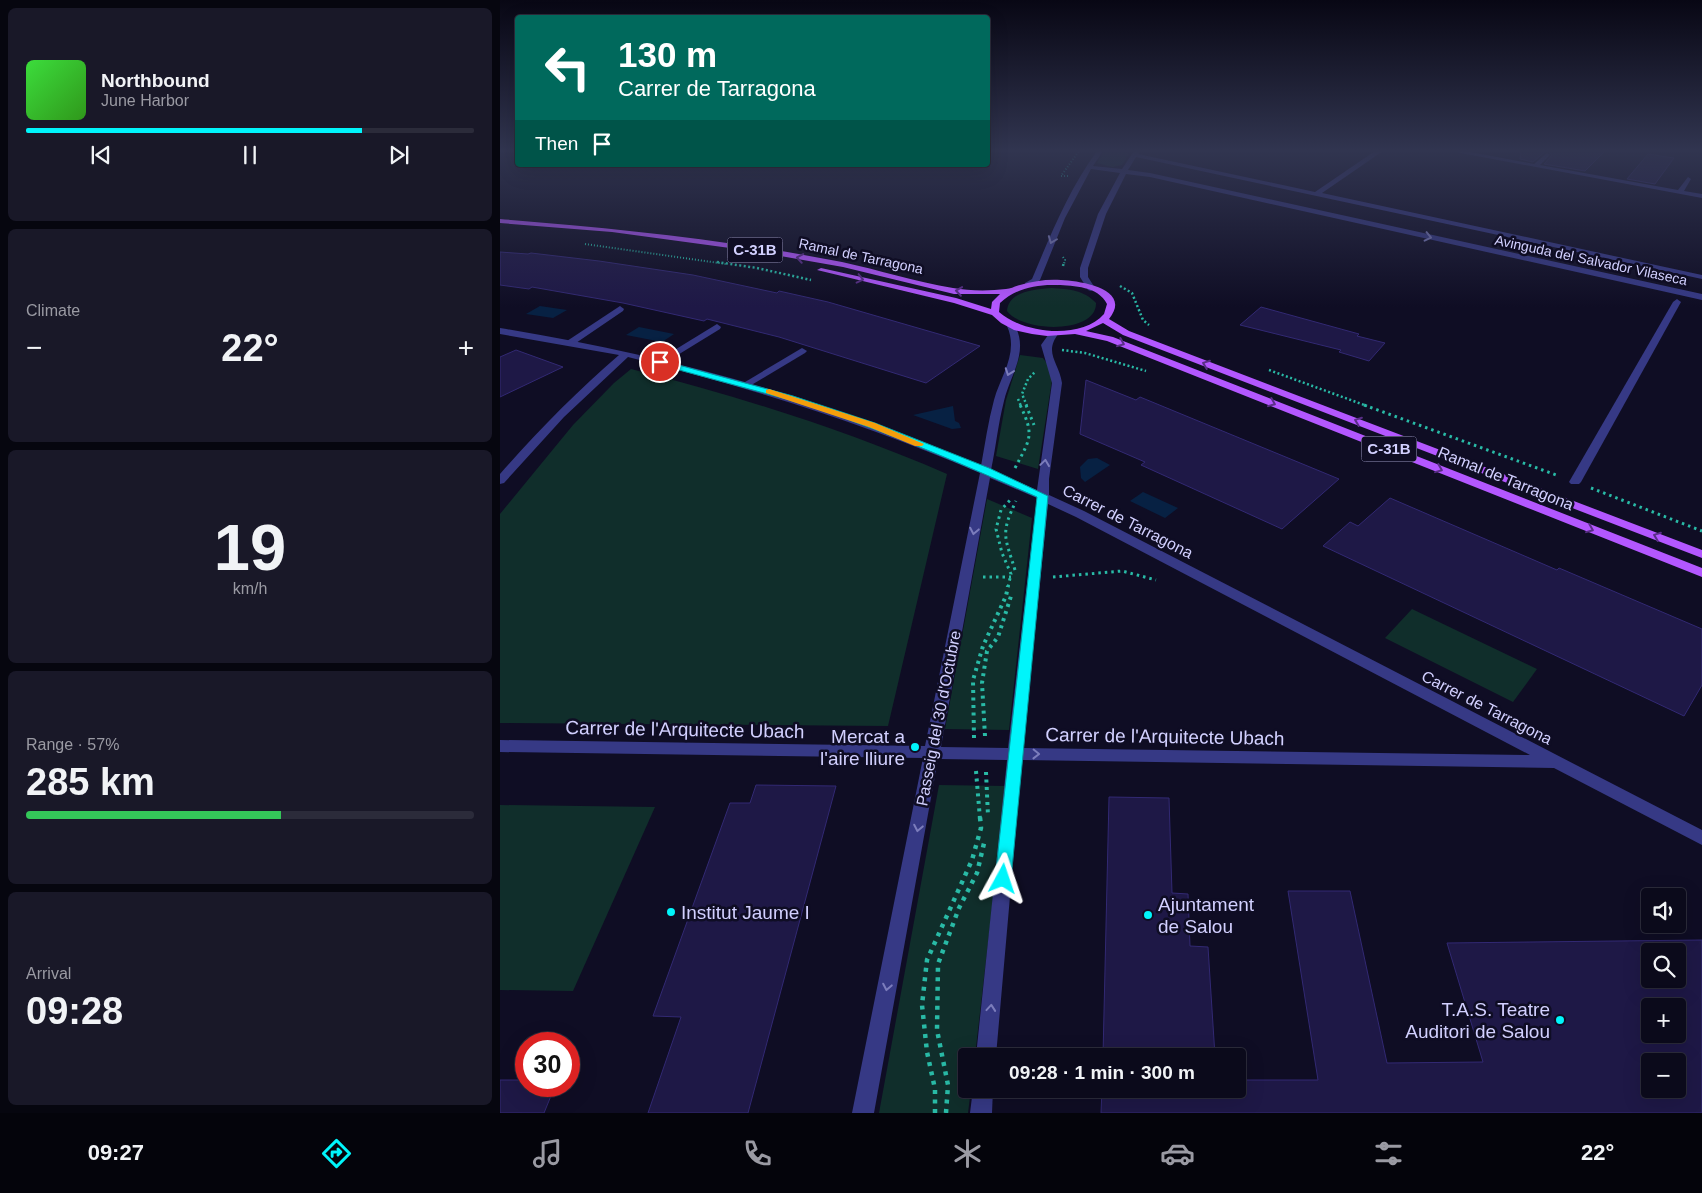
<!DOCTYPE html>
<html lang="en">
<head>
<meta charset="utf-8">
<style>
	:root { --surface:#0b0a1b; --page:#191828; --text:#f1f3f6; --muted:#9a9aa3; --line:#2b2b3a; --accent:#00f5fb }
	body { margin:0; font-family:Arial,sans-serif; background:var(--page); color:var(--text); height:100vh; display:flex; flex-direction:column; font-size:19px; white-space:nowrap }
	* { box-sizing:border-box; margin:0 }
	p { font-size:16px; color:var(--muted) }
	.icon { flex:none; width:28px; height:28px; fill:none; stroke:currentColor; stroke-width:2; stroke-linecap:round; stroke-linejoin:round }
	.map { position:relative; flex:1; overflow:hidden }
	.side { display:flex; flex-direction:column; gap:8px; padding:8px; background:#06060f; width:500px }
	.side>* { flex:none }
	.hud { position:absolute; left:15px; top:15px; width:475px; height:152px; border-radius:5px; box-shadow:0 5px 20px #0002,0 0 0 1px var(--line); background:#00695c; color:#fff; overflow:hidden }
	.buttons { position:absolute; left:1141px; top:888px; display:grid; gap:10px }
	.buttons a { display:grid; place-items:center; width:45px; height:45px; border-radius:5px; background:var(--surface); box-shadow:0 5px 20px #0002,0 0 0 1px var(--line); font-size:25px }
	.speed { position:absolute; left:15px; top:1032px; display:flex; gap:10px; font-size:25px; font-weight:700; text-align:center }
	.speed>* { display:grid; place-content:center; width:65px; height:65px; border-radius:50%; background:var(--surface); box-shadow:0 5px 20px #0002,0 0 0 1px var(--line); line-height:1 }
	.speed .limit { border:8px solid #d22; background:#fff; color:#111 }
	.pin { position:absolute; display:grid; place-items:center; width:42px; height:42px; color:#fff; margin:-21px; border:2px solid #fff; border-radius:50%; box-shadow:0 1px 5px #0007 }
	.me { position:absolute; width:55px; margin:-28px; rotate:5deg; stroke-linejoin:round; filter:drop-shadow(0 0 4px #0008) }
	.turn { display:flex; align-items:center; gap:18px; height:105px; padding:0 20px; font-size:22px }
	.turn .icon { width:65px; height:65px; stroke-width:2.5 }
	.turn b { display:block; font-size:35px; line-height:42px }
	.then { display:flex; align-items:center; height:48px; padding:0 20px; background:#0003; gap:10px; font-size:19px }
	.big { font-size:38px; font-weight:700; line-height:1.1 }
	.side .card { flex:1; display:flex; flex-direction:column; justify-content:center; gap:8px; min-width:0; padding:0 18px; border-radius:8px; background:var(--page) }
	.side .dial { align-items:center; gap:0 }
	.dial b { font-size:65px; line-height:1 }
	.song { display:flex; align-items:center; gap:15px }
	.cover { width:60px; height:60px; border-radius:8px; background:linear-gradient(135deg,hsl(120 70% 55%),hsl(110 70% 35%)) }
	.played { height:5px; border-radius:2px; background:linear-gradient(90deg,var(--accent) 75%,var(--line) 75%) }
	.keys { display:flex; justify-content:space-around; direction:ltr }
	.heat { display:flex; justify-content:space-between; align-items:center; font-size:28px; direction:ltr }
	.charge { height:8px; border-radius:4px; background:linear-gradient(90deg,#34c759 57%,var(--line) 0) }
	.trip { position:absolute; left:458px; top:1048px; width:288px; height:50px; border-radius:5px; background:var(--surface); box-shadow:0 5px 20px #0002,0 0 0 1px var(--line); font-weight:700; line-height:50px; text-align:center }
	.tab-bar { display:flex; height:80px; justify-content:space-around; align-items:center; background:#04040b; color:var(--muted) }
	.tab-bar .icon { width:35px; height:35px }
	.tab-bar .selected { color:var(--accent) }
	.tab-bar b { font-size:22px; color:var(--text) }
	main { display:flex; flex:1; min-height:0 }
	.map>svg:first-child { display:block }
	.green { fill:#102e2b }
	.water { fill:#072143 }
	.building { fill:#1e1846; stroke:#322973; fill-rule:evenodd }
	.lines { fill:none; stroke-linecap:round; stroke-linejoin:round }
	.path-far4 { stroke:#29baa6; stroke-width:2; stroke-dasharray:1 2; stroke-linecap:butt }
	.path-far3 { stroke:#29baa6; stroke-width:2.5; stroke-dasharray:2 2.5; stroke-linecap:butt }
	.path-far2 { stroke:#29baa6; stroke-width:3; stroke-dasharray:2.5 4; stroke-linecap:butt }
	.path-far1 { stroke:#29baa6; stroke-width:4; stroke-dasharray:3 4.5; stroke-linecap:butt }
	.path { stroke:#29baa6; stroke-width:4.5; stroke-dasharray:4 5.5; stroke-linecap:butt }
	.lane { fill:#363985; fill-rule:evenodd }
	.street { fill:#363985; fill-rule:evenodd }
	.primary { fill:#b357ff; fill-rule:evenodd }
	.oneway { stroke:#7c7dbc }
	.oneway2 { stroke:#592e87 }
	.route { fill:#00f5fb; stroke:#009fa3 }
	.slow { fill:#f59e0b }
	.poi-dot { fill:#00f5fb; stroke:#0f0d24; stroke-width:2 }
	.labels { text-anchor:middle; stroke-width:5; stroke-linejoin:round; paint-order:stroke }
	.far-street-label { font-size:14px; fill:#d2d0ff; stroke:#0f0d24 }
	.shield { fill:#0f0d24; stroke:#9896bd; stroke-width:1 }
	.shield-label { font-size:15px; font-weight:bold; fill:#d2d0ff }
	.street-label { font-size:16px; fill:#d2d0ff; stroke:#0f0d24 }
	.near-street-label { font-size:19px; fill:#d2d0ff; stroke:#0f0d24 }
	.near-poi-label { font-size:19px; fill:#d2d0ff; stroke:#0f0d24; text-anchor:end }
</style>
</head>
<body>
<main>
<section class="side">
<div class="card">
<div class="song"><i class="cover"></i><div><b>Northbound</b><p>June Harbor</p></div></div>
<div class="played"></div>
<div class="keys"><svg class="icon" aria-label="previous" viewBox="0 0 24 24"><path d="M18 5L8 12l10 7zM5 5v14"/></svg><svg class="icon" aria-label="pause" viewBox="0 0 24 24"><path d="M8 5v14M16 5v14"/></svg><svg class="icon" aria-label="next" viewBox="0 0 24 24"><path d="M6 5l10 7-10 7zM19 5v14"/></svg></div>
</div>
<div class="card"><p>Climate</p>
<div class="heat"><a>−</a><b class="big">22°</b><a>+</a></div>
</div>
<div class="card dial"><b>19</b><p>km/h</p></div>
<div class="card"><p>Range · 57%</p><b class="big">285 km</b><div class="charge"></div></div>
<div class="card"><p>Arrival</p><b class="big">09:28</b></div>
</section>
<div class="map">
<svg width="1202" height="1113" viewBox="0 0 1202 1113">
	<rect width="100%" height="100%" fill="#0f0d24"/>
	<g class="green">
		<polygon points="604,151 624,151 629,154 622,165 612,167 597,163"/>
		<path d="M552,288c16,1 32,2 44,15 1,31 -73,30 -89,8 1,-20 29,-22 45,-23z"/>
		<polygon points="520,355 543,358 548,365 552,380 538,469 496,456 506,400"/>
		<path d="M131,369c110,28 211,60 316,105l-59,252 -388,-3v-209l73,-89 41,-42z"/>
		<polygon points="487,499 532,518 509,730 445,729"/>
		<polygon points="912,609 1037,669 1013,702 885,638"/>
		<polygon points="439,785 506,786 475,1056 466,1056 466,1089 471,1089 468,1113 379,1113"/>
		<polygon points="0,805 155,807 73,991 0,990"/>
	</g>
	<g class="water">
		<polygon points="40,306 67,310 53,318 26,314"/>
		<polygon points="139,327 174,334 162,342 126,335"/>
		<polygon points="453,406 455,421 459,423 461,428 452,429 413,415"/>
		<polygon points="597,458 610,465 585,482 581,478 580,467 588,459"/>
		<polygon points="643,492 678,508 665,518 630,501"/>
	</g>
	<g class="building">
		<polygon points="1021,151 1046,151 1033,162 1020,159"/>
		<polygon points="1048,151 1105,151 1085,171 1044,164 1052,155"/>
		<polygon points="1148,154 1174,158 1155,184 1127,179"/>
		<polygon points="0,252 28,254 31,253 99,261 193,275 277,293 279,291 328,302 480,346 426,383 279,337 207,319 204,321 123,303 32,287 29,289 0,285"/>
		<polygon points="761,307 859,334 857,336 885,343 869,361 839,352 841,350 740,325"/>
		<polygon points="16,350 63,367 0,397 0,357"/>
		<polygon points="586,380 636,400 640,397 839,479 782,529 641,465 645,462 580,434"/>
		<polygon points="890,498 1057,570 1059,568 1202,629 1202,685 1184,716 823,546 850,522 858,526"/>
		<polygon points="256,785 336,786 248,1113 148,1113 181,1017 153,1016 230,803 250,803"/>
		<polygon points="609,797 669,798 672,893 688,894 690,946 708,947 715,1056 603,1056"/>
		<path d="M788,891h62l37,172 96,-1 -36,-119 255,-3v173h-601l1,-24h134v-9h82zM1150,951h28v28h-28zM1150,1006h28v28h-28zM1150,1061h28v28h-28z"/>
		<polygon points="0,1080 26,1080 26,1086 55,1086 44,1113 0,1113"/>
	</g>
	<g class="lines">
		<g class="path-far4">
			<polyline points="568,176 561,176 579,151"/>
			<polyline points="85,244 226,264"/>
			<polyline points="563,257 565,260 564,264"/>
		</g>
		<g class="path-far3">
			<polyline points="217,262 257,268 311,280"/>
			<polyline points="563,266 564,262"/>
			<polyline points="620,286 632,293 643,320 649,325"/>
			<polyline points="562,350 585,353 646,371"/>
			<polyline points="769,370 867,406"/>
			<polyline points="518,399 521,406"/>
			<polyline points="527,406 522,394 528,379 536,371"/>
		</g>
		<g class="path-far2">
			<polyline points="526,405 534,425"/>
			<polyline points="864,405 1059,476"/>
			<path d="M515,468c15,-29 20,-32 5,-63"/>
			<polyline points="1091,488 1202,531"/>
			<path d="M515,570c-10,-33 -15,-36 1,-69"/>
			<polyline points="483,577 511,577"/>
			<polyline points="553,577 622,571 656,580"/>
			<polyline points="508,587 511,574 502,553 496,529 501,510 512,498"/>
		</g>
		<g class="path-far1">
			<polyline points="485,736 482,683 487,651 498,637 512,593"/>
			<polyline points="474,738 473,680 483,646 506,596 508,586"/>
			<polyline points="476,771 480,819"/>
			<polyline points="486,772 488,816"/>
		</g>
		<g class="path">
			<polyline points="435,1113 435,1089 427,1052 422,1005 427,960 472,860 481,828 480,817"/>
			<polyline points="446,1113 448,1085 437,1030 438,964 459,908 477,873 485,839"/>
		</g>
		<g class="lane">
			<polygon points="950,151 965,151 1034,164 1047,153 1050,155 1040,165 1178,190 1188,177 1191,179 1184,191 1202,194 1202,198"/>
			<polygon points="120,306 124,309 123,311 73,345 67,345 67,341"/>
			<polygon points="217,324 221,327 220,329 163,364 157,364 155,362"/>
			<polygon points="302,348 307,351 305,353 248,387 245,388 240,385"/>
		</g>
		<g class="street">
			<path d="M597,151h6l-10,15 29,3 12,-18h6l-2,3 177,38 60,-41h8l-61,42 380,82v4l-566,-122 -8,13 22,3 552,121v6l-552,-123 -24,-3 -20,40 -18,54v9l7,11 -4,3 -3,-1 -8,-13v-9l18,-54 22,-41 -29,-4 -26,49 -25,62 -9,7h-6v-4l7,-4c19,-45 36,-88 65,-128z"/>
			<polygon points="1177,299 1181,302 1081,482 1079,484 1071,484 1069,482 1173,302"/>
			<path d="M511,323l3,1c16,27 -4,51 -10,77 -6,23 -8,46 -13,69l46,20 15,-107 -11,-38 10,-14h6l2,2c-16,20 0,29 3,50l-13,96v16l35,16 618,319v15l-148,-77 -532,-8 -26,296h-20l31,-296 -69,-1 -64,354h-22l71,-355 -423,-6v-12l425,6 55,-273c-114,-49 -232,-86 -352,-116l-64,60 -60,66 -4,1v-10c37,-42 76,-82 119,-119l-119,-21v-6c166,27 326,71 481,138 4,-22 7,-44 13,-66 7,-25 25,-47 13,-74zM490,478l47,20 -29,250 -67,-1zM548,504l28,13 454,238 -507,-7z"/>
			<polygon points="473,1089 493,1089 492,1113 470,1113"/>
		</g>
		<path class="primary" d="M0,219c115,9 229,21 342,43 37,8 74,20 111,26 16,3 37,3 53,1 5,0 9,-3 14,-4 14,-4 27,-6 41,-5 20,1 72,9 48,39l20,12 573,219v8l-579,-223 -20,-12 -17,8 27,6 589,231v9l-595,-236 -32,-7 -28,2 -15,-2 -18,-4 -13,-7 -9,-8 -38,-12 -137,-33 4,-2 135,30 35,11 1,-7 8,-8h-46l-111,-27 -91,-16 -140,-19 -112,-9zM557,285c17,1 41,1 50,19l-3,10c-23,26 -80,20 -105,-2l1,-9c15,-14 36,-19 57,-18z"/>
	</g>
	<defs><path id="oneway-chevron" d="M-2-3.5L2.5 0L-2 3.5" fill="none" stroke-width="1.6" stroke-linecap="round" stroke-linejoin="round" transform="scale(1.25)"/></defs>
	<g class="oneway">
		<use href="#oneway-chevron" transform="translate(928 237) rotate(13)"/>
		<use href="#oneway-chevron" transform="translate(552 240) rotate(111)"/>
		<use href="#oneway-chevron" transform="translate(509 372) rotate(110)"/>
		<use href="#oneway-chevron" transform="translate(545 463) rotate(-82)"/>
		<use href="#oneway-chevron" transform="translate(474 531) rotate(101)"/>
		<use href="#oneway-chevron" transform="translate(536 754) rotate(1)"/>
		<use href="#oneway-chevron" transform="translate(418 828) rotate(101)"/>
		<use href="#oneway-chevron" transform="translate(387 987) rotate(101)"/>
		<use href="#oneway-chevron" transform="translate(491 1008) rotate(-85)"/>
	</g>
	<g class="oneway2">
		<use href="#oneway-chevron" transform="translate(300 258) rotate(-170)"/>
		<use href="#oneway-chevron" transform="translate(360 279) rotate(13)"/>
		<use href="#oneway-chevron" transform="translate(459 291) rotate(-172)"/>
		<use href="#oneway-chevron" transform="translate(621 343) rotate(22)"/>
		<use href="#oneway-chevron" transform="translate(706 364) rotate(-159)"/>
		<use href="#oneway-chevron" transform="translate(772 403) rotate(22)"/>
		<use href="#oneway-chevron" transform="translate(858 421) rotate(-159)"/>
		<use href="#oneway-chevron" transform="translate(939 469) rotate(22)"/>
		<use href="#oneway-chevron" transform="translate(1090 529) rotate(22)"/>
		<use href="#oneway-chevron" transform="translate(1157 536) rotate(-159)"/>
	</g>
	<linearGradient id="sky" x2="0" y2="1"><stop stop-color="#080714"/><stop offset="0.49" stop-color="#313550"/><stop offset="1" stop-color="#313550" stop-opacity="0"/></linearGradient>
	<rect width="1202" height="307" fill="url(#sky)"/>
	<path class="route" d="M160,360l133,36 82,27 114,45 59,28 -37,383 -3,5 -5,2 -6,-2 -2,-5 42,-382c-82,-36 -165,-72 -251,-98 -43,-12 -86,-23 -129,-35l-1,-2z"/>
	<polygon class="slow" points="269,389 375,423 424,444 422,446 415,446 369,427 266,393 266,390"/>
	<g class="poi-dot">
		<circle cx="415" cy="747" r="5"/>
		<circle cx="171" cy="912" r="5"/>
		<circle cx="648" cy="915" r="5"/>
		<circle cx="1060" cy="1020" r="5"/>
	</g>
	<g class="labels">
		<g class="far-street-label">
			<text transform="translate(361 256) rotate(12)" y="5">Ramal de Tarragona</text>
			<text transform="translate(1091 260) rotate(12)" y="5">Avinguda del Salvador Vilaseca</text>
		</g>
		<g class="shield">
			<rect x="227.5" y="237.5" width="55" height="25" rx="4"/>
			<rect x="861.5" y="436.5" width="55" height="25" rx="4"/>
		</g>
		<g class="shield-label">
			<text x="255" y="255">C-31B</text>
			<text x="889" y="454">C-31B</text>
		</g>
		<g class="street-label">
			<text transform="translate(1006 478) rotate(22)" y="6">Ramal de Tarragona</text>
			<text transform="translate(628 521) rotate(27)" y="6">Carrer de Tarragona</text>
			<text transform="translate(987 707) rotate(27)" y="6">Carrer de Tarragona</text>
			<text transform="translate(438 718) rotate(-79)" y="6">Passeig del 30 d'Octubre</text>
		</g>
		<g class="near-street-label">
			<text transform="translate(185 729) rotate(1)" y="7">Carrer de l'Arquitecte Ubach</text>
			<text transform="translate(665 736) rotate(1)" y="7">Carrer de l'Arquitecte Ubach</text>
		</g>
		<g class="near-poi-label">
			<text x="405" y="743">Mercat a<tspan x="405" dy="22">l'aire lliure</tspan></text>
			<text x="658" y="911" text-anchor="start">Ajuntament<tspan x="658" dy="22">de Salou</tspan></text>
			<text x="181" y="919" text-anchor="start">Institut Jaume I</text>
			<text x="1050" y="1016">T.A.S. Teatre<tspan x="1050" dy="22">Auditori de Salou</tspan></text>
		</g>
	</g>
</svg>
<div class="buttons">
<a><svg class="icon" aria-label="sound" viewBox="0 0 24 24"><path d="M4 9h4l5-4v14l-5-4H4zM17 9q2 3 0 6"/></svg></a>
<a><svg class="icon" aria-label="search" viewBox="0 0 24 24"><circle cx="10" cy="10" r="6"/><path d="M15 15l6 6"/></svg></a>
<a>+</a>
<a>−</a>
</div>
<div class="speed"><div class="limit">30</div></div>
<div class="pin" style="left:160px;top:362px;background:#d93025"><svg class="icon" aria-label="arrive" viewBox="0 0 24 24"><path d="M6 21V4h12l-3 4 3 4H6"/></svg></div>
<svg class="me" style="left:503px;top:879px" viewBox="-20 -20 40 40"><path d="M0-17L14 15 0 8-14 15z" fill="#00f5fb" stroke="#fff" stroke-width="4"/></svg>
<div class="trip">09:28 · 1 min · 300 m</div>
<div class="hud">
<div class="turn"><svg class="icon" aria-label="left" viewBox="0 0 24 24"><path d="M17 20v-9H6M10 6l-5 5 5 5"/></svg><div><b>130 m</b>Carrer de Tarragona</div></div>
<div class="then">Then<svg class="icon" aria-label="arrive" viewBox="0 0 24 24"><path d="M6 21V4h12l-3 4 3 4H6"/></svg></div>
</div>
</div>
</main>
<nav class="tab-bar">
<b>09:27</b>
<svg class="icon selected" aria-label="directions" viewBox="0 0 24 24"><path d="M12 3l9 9-9 9-9-9zM9 14v-3h6M13 9l2 2-2 2"/></svg>
<svg class="icon" aria-label="music" viewBox="0 0 24 24"><path d="M9 18V5l10-2v13"/><circle cx="6" cy="18" r="3"/><circle cx="16" cy="16" r="3"/></svg>
<svg class="icon" aria-label="phone" viewBox="0 0 24 24"><path d="M5 4h4l2 5-3 2q2 4 5 5l2-3 5 2v4C11 20 4 13 5 4z"/></svg>
<svg class="icon" aria-label="climate" viewBox="0 0 24 24"><path d="M12 3v18M4 7l16 10M4 17L20 7"/></svg>
<svg class="icon" aria-label="car" viewBox="0 0 24 24"><path d="M5 17H2v-5l4-1 3-4h7l3 4 3 1v5h-3M9 17h6M6 11h13"/><circle cx="7" cy="17" r="2"/><circle cx="17" cy="17" r="2"/></svg>
<svg class="icon" aria-label="filters" viewBox="0 0 24 24"><path d="M4 7h16M4 17h16"/><circle cx="9" cy="7" r="2"/><circle cx="15" cy="17" r="2"/></svg>
<b>22°</b>
</nav>
</body>
</html>
